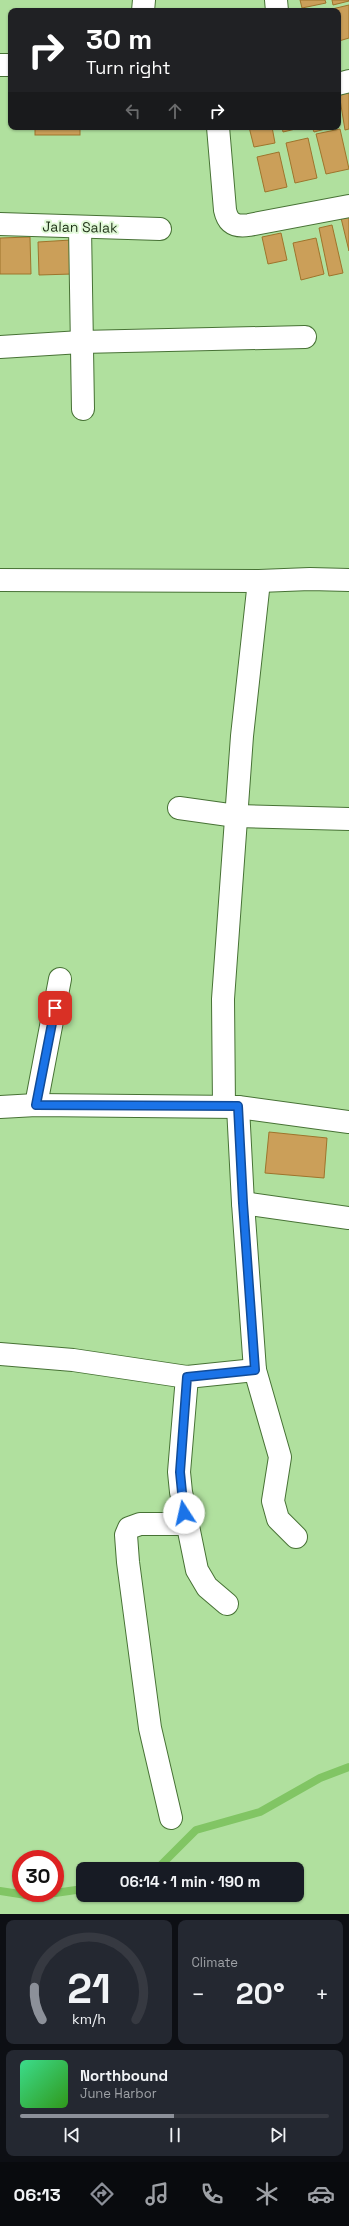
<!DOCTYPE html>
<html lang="en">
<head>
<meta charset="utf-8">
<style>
	:root { --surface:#171b24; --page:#242831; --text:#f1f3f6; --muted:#9ea1a6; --line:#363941; --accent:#8c9099 }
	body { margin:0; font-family:"Space Grotesk",sans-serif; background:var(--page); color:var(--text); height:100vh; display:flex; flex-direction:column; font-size:15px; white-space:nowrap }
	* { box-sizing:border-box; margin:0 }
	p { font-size:13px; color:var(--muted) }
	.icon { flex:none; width:22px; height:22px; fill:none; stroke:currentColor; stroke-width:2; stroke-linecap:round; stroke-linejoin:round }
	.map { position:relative; height:1914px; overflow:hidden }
	.drawer { display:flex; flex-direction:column; gap:6px; padding:6px; background:#0d0f14; flex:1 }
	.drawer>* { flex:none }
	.guide { position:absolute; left:8px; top:8px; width:333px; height:122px; border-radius:8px; box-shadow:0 1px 3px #0004; background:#202124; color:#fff; overflow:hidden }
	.speed { position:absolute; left:12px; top:1850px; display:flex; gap:8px; font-size:20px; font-weight:700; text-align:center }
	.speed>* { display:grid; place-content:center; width:52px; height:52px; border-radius:50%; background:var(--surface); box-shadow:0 1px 3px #0004; line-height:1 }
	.speed .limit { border:6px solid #d22; background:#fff; color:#111 }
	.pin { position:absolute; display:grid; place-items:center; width:34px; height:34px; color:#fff; margin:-17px; border-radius:8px; box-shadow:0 2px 6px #0006 }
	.me { position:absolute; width:44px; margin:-22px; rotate:350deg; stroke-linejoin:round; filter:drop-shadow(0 0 3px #0008) }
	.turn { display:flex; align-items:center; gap:14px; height:84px; padding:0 12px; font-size:18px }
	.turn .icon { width:52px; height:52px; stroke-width:2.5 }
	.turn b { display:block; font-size:28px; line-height:34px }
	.lanes { display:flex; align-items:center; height:38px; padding:0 12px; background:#0003; justify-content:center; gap:20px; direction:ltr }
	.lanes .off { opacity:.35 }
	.big { font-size:30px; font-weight:700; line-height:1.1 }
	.drawer .widget { flex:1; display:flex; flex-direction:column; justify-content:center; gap:6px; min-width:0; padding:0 14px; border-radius:8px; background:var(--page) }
	.drawer .dial { align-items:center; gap:0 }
	.dial svg { height:104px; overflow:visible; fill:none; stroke:var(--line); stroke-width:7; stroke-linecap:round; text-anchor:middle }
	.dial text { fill:var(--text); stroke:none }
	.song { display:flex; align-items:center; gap:12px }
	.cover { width:48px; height:48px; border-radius:6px; background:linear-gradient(135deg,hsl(150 70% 55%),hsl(110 70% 35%)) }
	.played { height:4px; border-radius:2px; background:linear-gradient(90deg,var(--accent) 50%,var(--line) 50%) }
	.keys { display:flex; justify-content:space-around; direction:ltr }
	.heat { display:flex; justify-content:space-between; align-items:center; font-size:22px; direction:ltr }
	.drawer .tiles { flex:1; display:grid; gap:6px; grid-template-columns:1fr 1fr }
	.widget:last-child { grid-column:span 2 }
	.trip { position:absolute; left:76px; top:1862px; width:228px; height:40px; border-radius:8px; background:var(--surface); box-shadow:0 1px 3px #0004; font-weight:700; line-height:40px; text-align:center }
	.dock { display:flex; height:64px; justify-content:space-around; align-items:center; background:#090b0e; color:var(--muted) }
	.dock .icon { width:28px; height:28px }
	.dock .on { color:var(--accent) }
	.dock b { font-size:18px; color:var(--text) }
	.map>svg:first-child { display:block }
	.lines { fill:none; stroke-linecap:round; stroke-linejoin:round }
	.stream { stroke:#81c564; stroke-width:8 }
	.building { fill:#cb9f59; stroke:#9e742c }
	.minor-casing { stroke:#477235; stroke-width:24 }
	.minor { stroke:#fff; stroke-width:22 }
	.route-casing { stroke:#114b97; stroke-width:10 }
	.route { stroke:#1a73e8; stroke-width:7 }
	.labels { text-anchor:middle; stroke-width:4; stroke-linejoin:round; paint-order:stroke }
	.street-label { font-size:14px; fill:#1f3218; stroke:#e1f9d8 }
</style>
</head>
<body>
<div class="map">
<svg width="349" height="1914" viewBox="0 0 349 1914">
	<rect width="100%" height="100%" fill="#b0e09e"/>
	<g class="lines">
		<g class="stream">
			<polyline points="157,1869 196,1830 260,1812 320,1778 349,1767"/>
			<polyline points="0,1891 26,1895 51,1893"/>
			<polyline points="55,1893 83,1889"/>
		</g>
	</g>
	<g class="building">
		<polygon points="300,0 325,0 326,3 302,8"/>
		<polygon points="332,0 348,0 349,1 333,5"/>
		<polygon points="349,5 349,38 339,41 338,11 332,11 332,9"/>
		<polygon points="349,84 349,129 345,130 338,87"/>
		<rect x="35" y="127" width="45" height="8"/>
		<polygon points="249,127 272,127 275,143 254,147"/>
		<polygon points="282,127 304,127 283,132"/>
		<polygon points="312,127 333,127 314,132"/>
		<polygon points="340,129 349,169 326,174 316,134"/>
		<polygon points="308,138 317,178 295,183 286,143"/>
		<polygon points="279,152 287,187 265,192 257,157"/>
		<polygon points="349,216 349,251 341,218"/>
		<polygon points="332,225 343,273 329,276 319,228"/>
		<polygon points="281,233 287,260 268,264 262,237"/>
		<polygon points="30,237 31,274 0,274 0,238"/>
		<polygon points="316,238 324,274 301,280 293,243"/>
		<polygon points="71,240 72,274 39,275 38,242"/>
		<polygon points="269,1132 327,1138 324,1178 265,1173"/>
	</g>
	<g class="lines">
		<g class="minor-casing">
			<g id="minor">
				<polyline points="276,0 277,11"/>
				<polyline points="143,11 144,0"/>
				<polyline points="0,65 11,65"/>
				<polyline points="338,84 349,81"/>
				<path d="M218,127l7,83c3,14 11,17 24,15l100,-19"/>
				<polyline points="0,224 160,229"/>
				<polyline points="80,227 83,409"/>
				<polyline points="0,347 81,342 305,337"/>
				<polyline points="0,580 259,581 242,736 223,999 224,1106"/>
				<polyline points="259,581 310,579 349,580"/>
				<polyline points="179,808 236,816 349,819"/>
				<polyline points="36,1105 60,979"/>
				<polyline points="0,1107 36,1105 238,1107 349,1122"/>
				<polyline points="238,1107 243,1203 255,1370 280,1457 273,1501 278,1519 296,1537"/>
				<polyline points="243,1203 349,1218"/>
				<polyline points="0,1354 73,1360 187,1377 255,1370"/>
				<polyline points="187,1377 179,1472 181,1492 197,1570 207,1587 227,1604"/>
				<polyline points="171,1818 150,1728 128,1562 126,1535 129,1528 140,1524 186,1524"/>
			</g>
		</g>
		<use href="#minor" class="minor"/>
	</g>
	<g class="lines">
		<g class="route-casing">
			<polyline id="route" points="55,1008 36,1105 238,1106 243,1203 255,1370 187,1377 180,1472 184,1513"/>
		</g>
		<use href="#route" class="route"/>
	</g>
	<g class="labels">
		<g class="street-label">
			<text transform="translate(80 227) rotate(1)" y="5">Jalan Salak</text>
		</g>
	</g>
</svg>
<div class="speed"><div class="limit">30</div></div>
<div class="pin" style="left:55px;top:1008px;background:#d93025"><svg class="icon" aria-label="arrive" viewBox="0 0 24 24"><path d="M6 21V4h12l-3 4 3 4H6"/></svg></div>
<svg class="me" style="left:184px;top:1513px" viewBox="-20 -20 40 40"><circle r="19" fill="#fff"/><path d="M0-13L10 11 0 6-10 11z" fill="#1a73e8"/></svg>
<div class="trip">06:14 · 1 min · 190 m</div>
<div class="guide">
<div class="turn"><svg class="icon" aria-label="right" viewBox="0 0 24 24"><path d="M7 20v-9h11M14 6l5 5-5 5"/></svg><div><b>30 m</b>Turn right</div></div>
<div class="lanes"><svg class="icon off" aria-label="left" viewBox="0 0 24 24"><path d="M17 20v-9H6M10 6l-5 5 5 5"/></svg><svg class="icon off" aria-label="ahead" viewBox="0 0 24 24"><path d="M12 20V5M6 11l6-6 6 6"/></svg><svg class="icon" aria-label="right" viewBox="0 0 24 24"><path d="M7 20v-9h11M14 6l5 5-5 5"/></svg></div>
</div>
</div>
<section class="drawer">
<div class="tiles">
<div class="widget dial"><svg viewBox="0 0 100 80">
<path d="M14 69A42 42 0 1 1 86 69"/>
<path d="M14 69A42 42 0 0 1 8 44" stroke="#8c9099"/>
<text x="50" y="56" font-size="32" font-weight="700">21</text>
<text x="50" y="72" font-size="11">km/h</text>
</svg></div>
<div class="widget"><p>Climate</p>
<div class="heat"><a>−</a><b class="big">20°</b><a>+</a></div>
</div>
<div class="widget">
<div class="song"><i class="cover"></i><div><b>Northbound</b><p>June Harbor</p></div></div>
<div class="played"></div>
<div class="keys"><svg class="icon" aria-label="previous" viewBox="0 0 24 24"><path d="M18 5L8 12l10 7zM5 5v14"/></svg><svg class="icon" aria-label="pause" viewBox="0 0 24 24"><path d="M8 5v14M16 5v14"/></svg><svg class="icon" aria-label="next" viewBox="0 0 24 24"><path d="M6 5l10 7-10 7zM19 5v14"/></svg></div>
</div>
</div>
</section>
<nav class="dock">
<b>06:13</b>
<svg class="icon on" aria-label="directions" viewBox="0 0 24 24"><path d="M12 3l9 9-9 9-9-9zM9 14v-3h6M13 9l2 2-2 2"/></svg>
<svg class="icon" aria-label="music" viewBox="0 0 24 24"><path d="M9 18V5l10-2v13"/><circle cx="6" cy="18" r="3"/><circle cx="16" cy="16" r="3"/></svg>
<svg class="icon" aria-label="phone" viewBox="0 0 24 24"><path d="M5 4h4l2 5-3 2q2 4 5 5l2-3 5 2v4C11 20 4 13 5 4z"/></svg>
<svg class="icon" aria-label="climate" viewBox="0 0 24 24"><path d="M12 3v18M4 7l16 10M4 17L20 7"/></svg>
<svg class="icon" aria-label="car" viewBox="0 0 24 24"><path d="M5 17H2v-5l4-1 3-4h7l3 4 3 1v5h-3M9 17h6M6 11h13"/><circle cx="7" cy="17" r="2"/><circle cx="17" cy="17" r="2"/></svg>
</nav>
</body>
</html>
